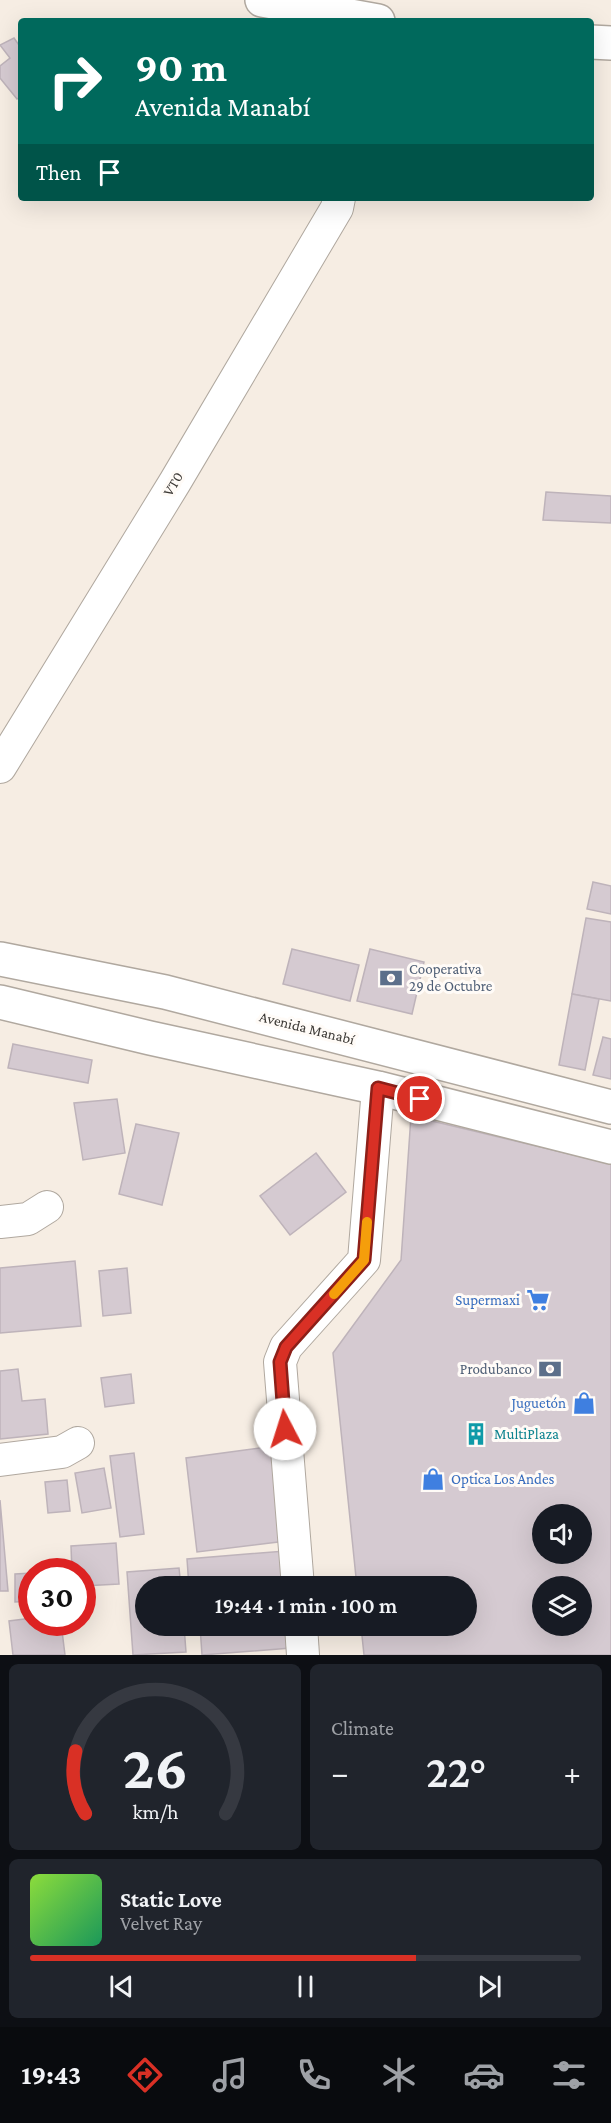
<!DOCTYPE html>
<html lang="en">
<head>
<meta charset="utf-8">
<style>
	:root { --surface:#171b24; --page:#20242c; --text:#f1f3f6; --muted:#9ea1a6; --line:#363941; --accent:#d93025 }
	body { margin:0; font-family:"Crimson Pro",serif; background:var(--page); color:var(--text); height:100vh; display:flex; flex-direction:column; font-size:22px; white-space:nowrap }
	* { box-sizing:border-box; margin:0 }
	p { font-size:20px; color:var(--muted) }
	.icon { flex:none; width:33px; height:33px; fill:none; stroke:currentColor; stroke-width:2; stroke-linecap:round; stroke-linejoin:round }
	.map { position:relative; height:1655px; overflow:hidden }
	.drawer { display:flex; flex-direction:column; gap:9px; padding:9px; background:#0d0f14; flex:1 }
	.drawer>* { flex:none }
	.hud { position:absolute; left:18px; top:18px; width:576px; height:183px; border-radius:6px; box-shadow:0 6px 24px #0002; background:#00695c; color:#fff; overflow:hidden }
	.buttons { position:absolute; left:532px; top:1504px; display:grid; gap:12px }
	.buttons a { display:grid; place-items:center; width:60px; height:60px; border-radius:50%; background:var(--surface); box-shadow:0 6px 24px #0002; font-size:30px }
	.speed { position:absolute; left:18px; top:1558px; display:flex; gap:12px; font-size:30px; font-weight:700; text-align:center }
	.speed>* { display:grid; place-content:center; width:78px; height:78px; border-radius:50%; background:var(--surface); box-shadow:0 6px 24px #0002; line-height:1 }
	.speed .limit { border:9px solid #d22; background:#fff; color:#111 }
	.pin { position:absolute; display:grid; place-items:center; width:51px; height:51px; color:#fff; margin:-26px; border:3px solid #fff; border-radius:50%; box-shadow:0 2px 6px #0007 }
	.me { position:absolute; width:66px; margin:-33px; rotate:355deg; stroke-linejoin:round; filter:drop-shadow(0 0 4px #0008) }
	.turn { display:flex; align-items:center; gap:21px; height:126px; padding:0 18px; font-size:27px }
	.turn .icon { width:78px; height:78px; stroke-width:2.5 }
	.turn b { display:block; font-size:42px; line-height:51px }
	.then { display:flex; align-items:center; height:57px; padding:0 18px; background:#0003; gap:12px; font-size:22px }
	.big { font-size:45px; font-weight:600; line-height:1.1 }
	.drawer .card { flex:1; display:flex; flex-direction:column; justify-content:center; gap:9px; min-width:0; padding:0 21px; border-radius:9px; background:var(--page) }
	.drawer .dial { align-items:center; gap:0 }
	.dial svg { height:156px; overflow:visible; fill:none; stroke:var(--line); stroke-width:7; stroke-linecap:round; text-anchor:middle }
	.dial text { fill:var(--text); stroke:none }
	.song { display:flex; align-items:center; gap:18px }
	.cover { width:72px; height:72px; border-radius:9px; background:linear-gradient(135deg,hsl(90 70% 55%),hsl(150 70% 35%)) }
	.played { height:6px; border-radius:3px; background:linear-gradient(90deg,var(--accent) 70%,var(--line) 70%) }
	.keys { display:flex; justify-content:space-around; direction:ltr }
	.heat { display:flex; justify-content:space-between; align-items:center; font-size:33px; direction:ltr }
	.drawer .tiles { flex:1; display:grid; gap:9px; grid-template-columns:1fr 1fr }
	.card:last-child { grid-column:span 2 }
	.trip { position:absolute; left:135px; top:1576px; width:342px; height:60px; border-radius:30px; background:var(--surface); box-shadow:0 6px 24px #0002; font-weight:600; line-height:60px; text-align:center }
	.menu { display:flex; height:96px; justify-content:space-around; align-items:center; background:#090b0e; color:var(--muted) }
	.menu .icon { width:42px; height:42px }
	.menu .selected { color:var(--accent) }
	.menu b { font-size:27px; color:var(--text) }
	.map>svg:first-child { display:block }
	.building { fill:#d5cad1; stroke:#beb3ba; stroke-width:1.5; fill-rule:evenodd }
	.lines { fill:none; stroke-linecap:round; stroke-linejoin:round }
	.street-casing { stroke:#b0a89f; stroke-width:34 }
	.secondary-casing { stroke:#b0a89f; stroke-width:36 }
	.street { stroke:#fff; stroke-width:32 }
	.secondary { stroke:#fff; stroke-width:33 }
	.route-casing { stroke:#8d1f18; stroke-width:15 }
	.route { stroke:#d93025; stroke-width:10 }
	.slow { stroke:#f59e0b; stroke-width:10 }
	.labels { text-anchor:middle; stroke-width:6; stroke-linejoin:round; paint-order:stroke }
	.street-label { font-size:15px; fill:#3c3935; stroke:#fffbf7 }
	.service-label { font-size:15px; fill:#4e5e75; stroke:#fffbf7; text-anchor:start }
	.shop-label { font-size:15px; fill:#366cbe; stroke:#fffbf7; text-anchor:end }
	.culture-label { font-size:15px; fill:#0d838f; stroke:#fffbf7; text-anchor:start }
</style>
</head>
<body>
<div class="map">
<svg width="611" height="1655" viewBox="0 0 611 1655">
	<rect width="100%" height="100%" fill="#f6ede3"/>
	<g class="building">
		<polygon points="14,38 21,48 21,96 17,99 0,78 0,66 10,58 0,45"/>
		<polygon points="546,492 611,496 611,523 543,520"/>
		<polygon points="593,882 611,886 611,914 587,909"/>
		<polygon points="586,918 611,922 611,1001 572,994"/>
		<polygon points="292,949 359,965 350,1001 283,984"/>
		<polygon points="370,949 424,962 412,1014 357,1001"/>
		<polygon points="572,994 599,999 585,1070 559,1065"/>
		<polygon points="603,1037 611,1039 611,1079 593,1075"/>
		<polygon points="13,1044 92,1060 88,1083 8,1068"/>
		<polygon points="117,1099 125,1153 83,1160 74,1103"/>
		<path d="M411,1116l200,48v491h-247l-3,-29h105v-39h-109l-24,-234 68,-93zM543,1515h39v39h-39zM543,1587h39v39h-39z"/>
		<polygon points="136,1124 179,1133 162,1205 119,1194"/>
		<polygon points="316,1153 346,1192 290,1235 260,1196"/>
		<polygon points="75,1261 81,1326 0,1333 0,1268"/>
		<polygon points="127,1268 131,1313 103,1316 99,1271"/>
		<polygon points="18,1369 22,1401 45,1399 48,1434 0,1439 0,1371"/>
		<polygon points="131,1374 134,1403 105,1407 101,1378"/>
		<polygon points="275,1446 286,1541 197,1552 186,1458"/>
		<polygon points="134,1453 144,1534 120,1537 110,1456"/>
		<polygon points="104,1468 111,1508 82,1513 75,1473"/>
		<polygon points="67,1480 70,1511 48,1513 45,1482"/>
		<polygon points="0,1500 8,1591 0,1591"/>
		<polygon points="116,1543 119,1584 82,1586 82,1572 72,1572 71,1546"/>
		<polygon points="285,1551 288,1587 189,1587 187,1559"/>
		<polygon points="179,1568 181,1587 146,1587 146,1626 184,1626 186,1652 133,1655 127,1572"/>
		<polygon points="32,1573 32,1601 15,1602 15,1574"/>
		<polygon points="32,1618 32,1623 61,1623 65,1655 13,1655 9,1621"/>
		<polygon points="200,1626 289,1626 291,1648 202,1655"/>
	</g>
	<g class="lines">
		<g class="street-casing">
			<g id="street">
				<polyline points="0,767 175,482 337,208 339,198"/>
				<polyline points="0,1222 28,1219 47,1207"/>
				<polyline points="0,1460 62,1452 78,1443"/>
				<polyline points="298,1587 280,1362 286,1347 364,1260 378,1088"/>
				<polyline points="301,1626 303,1655"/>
			</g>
		</g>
		<g class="secondary-casing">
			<g id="secondary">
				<polyline points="262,0 378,21"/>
				<polyline points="591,42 611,43"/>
				<polyline points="0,959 165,992 611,1107"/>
				<polyline points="0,1002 150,1038 378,1088 611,1147"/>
			</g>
		</g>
		<use href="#street" class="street"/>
		<use href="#secondary" class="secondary"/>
	</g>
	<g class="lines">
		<g class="route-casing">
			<polyline id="route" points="285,1429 280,1362 286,1347 364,1260 378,1088 420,1099"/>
		</g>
		<use href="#route" class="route"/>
		<polyline class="slow" points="334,1294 364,1260 367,1222"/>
	</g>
	<defs>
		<g id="bank-bare" transform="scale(1.8)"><path d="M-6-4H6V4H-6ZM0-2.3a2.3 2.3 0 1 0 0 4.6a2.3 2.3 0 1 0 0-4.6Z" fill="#5c6f8a" stroke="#fffbf7" stroke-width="2.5" paint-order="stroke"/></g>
		<g id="supermarket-bare" transform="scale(1.8)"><path d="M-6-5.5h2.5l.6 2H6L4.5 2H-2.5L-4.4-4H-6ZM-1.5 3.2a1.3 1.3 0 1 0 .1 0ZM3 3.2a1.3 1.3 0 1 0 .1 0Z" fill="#3f7fe0" stroke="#fffbf7" stroke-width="2.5" paint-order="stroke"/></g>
		<g id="shop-bare" transform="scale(1.8)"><path d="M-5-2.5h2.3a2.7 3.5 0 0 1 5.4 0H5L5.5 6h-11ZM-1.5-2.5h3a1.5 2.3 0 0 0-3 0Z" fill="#3f7fe0" stroke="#fffbf7" stroke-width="2.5" paint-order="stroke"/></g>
		<g id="building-bare" transform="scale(1.8)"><path d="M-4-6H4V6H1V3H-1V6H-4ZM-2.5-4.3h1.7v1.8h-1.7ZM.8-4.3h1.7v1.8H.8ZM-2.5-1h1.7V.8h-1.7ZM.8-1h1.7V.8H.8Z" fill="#0f9aa8" stroke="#fffbf7" stroke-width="2.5" paint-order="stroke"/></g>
	</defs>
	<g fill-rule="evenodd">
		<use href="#bank-bare" x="391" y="978"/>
		<use href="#supermarket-bare" x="538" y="1300"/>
		<use href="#bank-bare" x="550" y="1369"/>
		<use href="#shop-bare" x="584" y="1403"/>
		<use href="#building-bare" x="476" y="1434"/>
		<use href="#shop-bare" x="433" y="1479"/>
	</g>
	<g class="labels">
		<g class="street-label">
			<text transform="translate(173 484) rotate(-59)" y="5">VT0</text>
			<text transform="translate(307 1028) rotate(14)" y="5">Avenida Manabí</text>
		</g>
		<g class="service-label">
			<text x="409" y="974">Cooperativa<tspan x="409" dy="17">29 de Octubre</tspan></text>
			<text x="532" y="1374" text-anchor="end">Produbanco</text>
		</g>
		<g class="shop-label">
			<text x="520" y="1305">Supermaxi</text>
			<text x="566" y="1408">Juguetón</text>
			<text x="451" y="1484" text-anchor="start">Optica Los Andes</text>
		</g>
		<g class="culture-label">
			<text x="494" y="1439">MultiPlaza</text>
		</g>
	</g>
</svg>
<div class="buttons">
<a><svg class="icon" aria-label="sound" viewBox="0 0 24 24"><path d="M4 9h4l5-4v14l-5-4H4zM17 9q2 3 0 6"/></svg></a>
<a><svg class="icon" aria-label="layers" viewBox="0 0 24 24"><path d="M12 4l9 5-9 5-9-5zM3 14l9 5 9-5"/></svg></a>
</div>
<div class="speed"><div class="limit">30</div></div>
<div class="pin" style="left:420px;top:1099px;background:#d93025"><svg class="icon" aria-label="arrive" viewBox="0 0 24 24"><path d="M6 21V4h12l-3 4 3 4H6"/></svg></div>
<svg class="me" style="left:285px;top:1429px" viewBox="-20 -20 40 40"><circle r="19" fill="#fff"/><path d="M0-13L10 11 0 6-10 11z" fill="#d93025"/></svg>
<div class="trip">19:44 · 1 min · 100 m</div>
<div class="hud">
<div class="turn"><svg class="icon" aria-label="right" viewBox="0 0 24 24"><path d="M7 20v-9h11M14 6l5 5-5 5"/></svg><div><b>90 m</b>Avenida Manabí</div></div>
<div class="then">Then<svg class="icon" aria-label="arrive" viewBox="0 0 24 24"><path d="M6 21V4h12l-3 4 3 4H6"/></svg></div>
</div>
</div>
<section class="drawer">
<div class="tiles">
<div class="card dial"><svg viewBox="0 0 100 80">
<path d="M14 69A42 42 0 1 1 86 69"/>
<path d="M14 69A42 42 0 0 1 9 37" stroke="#d93025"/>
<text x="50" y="56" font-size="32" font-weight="700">26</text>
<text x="50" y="72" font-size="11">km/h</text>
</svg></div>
<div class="card"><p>Climate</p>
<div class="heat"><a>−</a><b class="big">22°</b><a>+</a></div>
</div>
<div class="card">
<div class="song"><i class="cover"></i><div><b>Static Love</b><p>Velvet Ray</p></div></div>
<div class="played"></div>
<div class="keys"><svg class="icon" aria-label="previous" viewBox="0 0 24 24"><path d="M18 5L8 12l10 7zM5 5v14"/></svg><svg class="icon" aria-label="pause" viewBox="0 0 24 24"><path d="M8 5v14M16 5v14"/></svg><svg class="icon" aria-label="next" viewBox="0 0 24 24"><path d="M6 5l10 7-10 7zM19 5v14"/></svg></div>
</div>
</div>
</section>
<nav class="menu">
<b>19:43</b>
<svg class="icon selected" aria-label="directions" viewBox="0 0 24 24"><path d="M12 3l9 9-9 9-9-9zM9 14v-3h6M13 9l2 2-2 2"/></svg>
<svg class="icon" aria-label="music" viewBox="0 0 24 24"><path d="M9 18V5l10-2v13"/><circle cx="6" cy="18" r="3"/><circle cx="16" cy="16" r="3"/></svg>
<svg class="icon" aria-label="phone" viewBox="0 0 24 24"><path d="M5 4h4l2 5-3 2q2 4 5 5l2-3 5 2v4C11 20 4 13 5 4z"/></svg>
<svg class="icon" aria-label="climate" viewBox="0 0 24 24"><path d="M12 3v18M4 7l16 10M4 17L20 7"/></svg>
<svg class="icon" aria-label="car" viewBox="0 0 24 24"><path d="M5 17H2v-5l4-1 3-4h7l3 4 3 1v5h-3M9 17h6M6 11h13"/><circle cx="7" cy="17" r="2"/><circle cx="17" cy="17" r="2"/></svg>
<svg class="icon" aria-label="filters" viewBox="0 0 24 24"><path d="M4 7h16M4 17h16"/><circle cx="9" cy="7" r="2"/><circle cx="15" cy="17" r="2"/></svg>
</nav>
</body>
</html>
